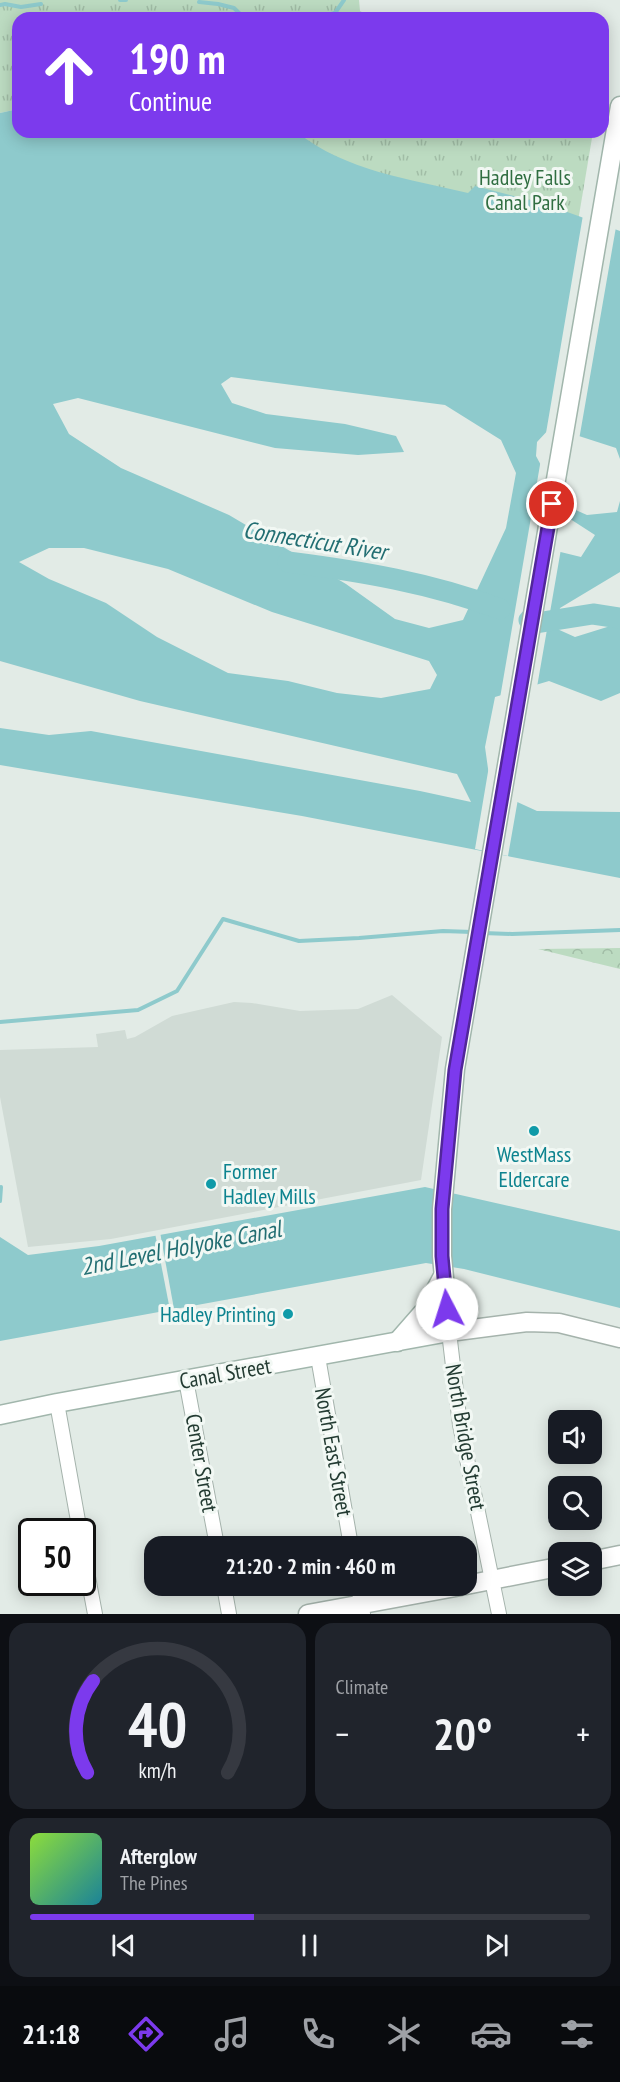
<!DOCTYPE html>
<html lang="en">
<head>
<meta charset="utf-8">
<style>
	:root { --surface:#171b24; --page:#20242c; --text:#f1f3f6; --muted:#9ea1a6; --line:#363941; --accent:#7c3aed }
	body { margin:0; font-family:"PT Sans Narrow",sans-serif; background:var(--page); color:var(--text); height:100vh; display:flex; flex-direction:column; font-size:22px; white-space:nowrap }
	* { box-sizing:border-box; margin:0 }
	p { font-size:20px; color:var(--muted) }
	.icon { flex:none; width:33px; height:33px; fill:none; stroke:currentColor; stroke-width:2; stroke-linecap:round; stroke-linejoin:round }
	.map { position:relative; height:1614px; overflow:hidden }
	.panel { display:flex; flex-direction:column; gap:9px; padding:9px; background:#0d0f14; flex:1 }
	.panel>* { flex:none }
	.top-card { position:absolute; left:12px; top:12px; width:597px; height:126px; border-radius:18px; box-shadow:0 3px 15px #0003; background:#7c3aed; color:#fff; overflow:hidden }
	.buttons { position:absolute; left:548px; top:1410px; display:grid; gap:12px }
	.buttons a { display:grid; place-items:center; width:54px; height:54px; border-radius:12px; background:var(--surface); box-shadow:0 3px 15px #0003; font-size:30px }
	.speed { position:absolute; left:18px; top:1518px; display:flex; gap:12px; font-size:30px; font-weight:700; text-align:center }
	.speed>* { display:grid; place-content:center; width:78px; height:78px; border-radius:50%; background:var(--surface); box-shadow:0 3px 15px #0003; line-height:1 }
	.speed .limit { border:3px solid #111; border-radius:9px; background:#fff; color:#111 }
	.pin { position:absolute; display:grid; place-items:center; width:51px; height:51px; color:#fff; margin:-26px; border:3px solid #fff; border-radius:50%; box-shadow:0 2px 6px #0007 }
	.me { position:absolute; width:66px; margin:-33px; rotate:355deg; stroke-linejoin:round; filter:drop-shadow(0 0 4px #0008) }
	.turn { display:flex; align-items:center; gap:21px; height:126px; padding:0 18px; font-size:27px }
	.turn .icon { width:78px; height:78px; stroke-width:2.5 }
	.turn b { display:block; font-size:42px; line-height:51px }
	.big { font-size:45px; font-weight:700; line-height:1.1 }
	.panel .tile { flex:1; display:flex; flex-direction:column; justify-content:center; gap:9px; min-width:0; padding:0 21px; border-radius:18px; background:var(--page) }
	.panel .dial { align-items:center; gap:0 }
	.dial svg { height:156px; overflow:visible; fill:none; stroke:var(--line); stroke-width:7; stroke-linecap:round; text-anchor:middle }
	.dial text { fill:var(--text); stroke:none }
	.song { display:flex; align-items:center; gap:18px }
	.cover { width:72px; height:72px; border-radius:9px; background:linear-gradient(135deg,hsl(90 70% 55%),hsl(190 70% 35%)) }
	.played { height:6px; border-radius:3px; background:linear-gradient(90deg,var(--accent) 40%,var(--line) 40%) }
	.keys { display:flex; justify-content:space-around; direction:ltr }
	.heat { display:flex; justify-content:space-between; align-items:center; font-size:33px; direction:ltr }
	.panel .tiles { flex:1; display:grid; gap:9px; grid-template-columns:1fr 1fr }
	.tile:last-child { grid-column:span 2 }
	.trip { position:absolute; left:144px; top:1536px; width:333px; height:60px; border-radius:18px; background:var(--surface); box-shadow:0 3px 15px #0003; font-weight:700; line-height:60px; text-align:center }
	.menu { display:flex; height:96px; justify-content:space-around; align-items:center; background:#090b0e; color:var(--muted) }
	.menu .icon { width:42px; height:42px }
	.menu .active { color:var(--accent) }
	.menu b { font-size:27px; color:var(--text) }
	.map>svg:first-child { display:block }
	.built { fill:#d0dbd5 }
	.forest { fill:url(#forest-crowns) }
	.park { fill:url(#park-tufts) }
	.water { fill:#8ecacc; fill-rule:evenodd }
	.pier { fill:#e2ebe6 }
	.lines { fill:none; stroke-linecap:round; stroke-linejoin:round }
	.stream { stroke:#8ecacc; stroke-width:4 }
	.river { stroke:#8ecacc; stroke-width:21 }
	.minor-casing { stroke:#a5b3ac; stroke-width:16 }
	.tertiary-casing { stroke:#a5b3ac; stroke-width:21 }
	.secondary-casing { stroke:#a1b6ac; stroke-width:21 }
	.minor { stroke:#fff; stroke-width:14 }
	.tertiary { stroke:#fff; stroke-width:18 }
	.secondary { stroke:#fff; stroke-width:18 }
	.route-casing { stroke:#51269a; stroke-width:15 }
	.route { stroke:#7c3aed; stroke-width:10 }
	.culture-dot { fill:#0f9aa8; stroke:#f2f8f4; stroke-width:2 }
	.labels { text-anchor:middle; stroke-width:6; stroke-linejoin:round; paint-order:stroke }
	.park-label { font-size:22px; fill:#306e41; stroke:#f2f8f4 }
	.culture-label { font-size:22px; fill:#0d838f; stroke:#f2f8f4 }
	.street-label { font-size:22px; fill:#233b32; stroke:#f2f8f4 }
	.water-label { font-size:24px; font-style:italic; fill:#226e72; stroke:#f2f8f4 }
</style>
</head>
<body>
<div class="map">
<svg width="620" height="1614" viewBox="0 0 620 1614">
	<defs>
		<pattern id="forest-crowns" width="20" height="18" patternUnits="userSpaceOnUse" patternTransform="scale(1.5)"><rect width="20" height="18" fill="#bcdbc1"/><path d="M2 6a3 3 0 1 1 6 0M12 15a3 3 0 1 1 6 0" fill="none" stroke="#a1bda6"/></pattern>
		<pattern id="park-tufts" width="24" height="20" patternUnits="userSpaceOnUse" patternTransform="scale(1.5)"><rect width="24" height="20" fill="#bcdbc1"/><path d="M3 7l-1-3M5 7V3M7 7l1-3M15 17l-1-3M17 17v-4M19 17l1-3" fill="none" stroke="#a1bda6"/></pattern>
	</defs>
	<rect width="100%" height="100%" fill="#e2ebe6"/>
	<polygon class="built" points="392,995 442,1037 421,1180 111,1239 28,1247 0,1097 0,1050 98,1047 96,1034 125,1030 127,1039 135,1037 172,1016 234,1002 252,1003 300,1011 358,1009"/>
	<polygon class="forest" points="620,948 620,969 538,949"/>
	<g class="park">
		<polygon points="0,0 359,0 360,11 373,18 18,18 18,109 0,113"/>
		<polygon points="285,132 593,132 572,257 486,239"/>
	</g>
	<g class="water">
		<path d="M18,109v23h279c48,39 113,47 171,61l7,-7 70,18 75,27v228l-4,-11 -65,-21 -14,15 -1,14 26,48 25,11 30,-3 3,-11v71l-60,36 -5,20 20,9 45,-14v70l-19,8 -52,-20 -54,16 -10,50 6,43 46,21 83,1v66l-318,-62 -302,-51v-37l49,7 42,-4 329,60 51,11 -14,-28 -317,-73 -140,-40v-548zM231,377l214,28 56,35 15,33 -10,55 -43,92 -34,8 -34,-9 -49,-35 -117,-69 -108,-47 -52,-34 -16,-30 25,-6 197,50 83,7 46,-3 -8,-16 -51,-12 -79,-10 -34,-11 -11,-19zM564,515l31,20 -14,22 -49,-12 4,-29zM49,548h35l84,21 104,43 157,49 8,14 -7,14 -49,9 -44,-5 -49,-12 -60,-8 -71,-36 -51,-34 -57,-24 -30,-17z"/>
		<polygon points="425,1187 620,1231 620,1308 464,1269 426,1263 0,1341 0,1237 28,1255 99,1246"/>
	</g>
	<g class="pier">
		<polygon points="583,215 616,227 579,440 552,431 545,439"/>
		<polygon points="541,459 564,502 568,504 566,519 563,518 539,519 535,542 561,549 537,687 500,698"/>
		<polygon points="490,760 494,788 518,799 508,856 475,849"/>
		<polygon points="160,1232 174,1309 170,1310 155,1233"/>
	</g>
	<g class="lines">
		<g class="stream">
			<polyline points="120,0 126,0"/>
			<polyline points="199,2 218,4 234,8 241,15 253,18"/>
			<polyline points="0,5 5,4 21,7 41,4"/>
			<polyline points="284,18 318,17 335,13"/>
			<polyline points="336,18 335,13 344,0"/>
			<polyline points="483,933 512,934 620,930"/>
			<polyline points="0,1022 138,1010 177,991 223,919 299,941 359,938 443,931 472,932"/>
			<polyline points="0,1201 1,1187"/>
		</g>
		<g class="river">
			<path d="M288,562c71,9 144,21 212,47"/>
			<polyline points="529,620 536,623 593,614 620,618"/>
		</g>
		<g class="minor-casing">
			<g id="minor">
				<polyline points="449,1332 460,1425 499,1614"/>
				<polyline points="318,1357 351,1546"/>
				<polyline points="186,1380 217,1546"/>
				<polyline points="57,1403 80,1532"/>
				<polyline points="82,1545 95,1614"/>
				<polyline points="224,1586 229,1614"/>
				<polyline points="358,1586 363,1614"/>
			</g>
		</g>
		<g class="tertiary-casing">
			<g id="tertiary">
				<polyline points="449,1332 527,1322 559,1323 620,1338"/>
				<polyline points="591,1561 620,1555"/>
				<polyline points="466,1585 558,1567"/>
				<polyline points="308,1614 461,1586"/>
			</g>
		</g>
		<g class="secondary-casing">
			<g id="secondary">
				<polyline points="397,1342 425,1310 443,1276"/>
				<polyline points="0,1415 57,1403 449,1332 442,1256 442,1209 455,1069 620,106"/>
			</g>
		</g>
		<use href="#minor" class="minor"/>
		<use href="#tertiary" class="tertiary"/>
		<use href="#secondary" class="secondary"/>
	</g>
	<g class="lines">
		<g class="route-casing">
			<polyline id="route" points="447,1309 442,1256 442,1209 455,1070 552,504"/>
		</g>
		<use href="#route" class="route"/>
	</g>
	<g class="culture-dot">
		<circle cx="534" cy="1131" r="6"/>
		<circle cx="211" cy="1184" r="6"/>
		<circle cx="288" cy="1314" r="6"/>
	</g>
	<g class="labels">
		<g class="park-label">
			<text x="525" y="185">Hadley Falls<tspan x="525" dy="25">Canal Park</tspan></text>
		</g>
		<g class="culture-label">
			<text x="534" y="1162">WestMass<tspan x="534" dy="25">Eldercare</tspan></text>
			<text x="223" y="1179" text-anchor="start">Former<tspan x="223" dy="25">Hadley Mills</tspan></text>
			<text x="276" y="1322" text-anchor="end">Hadley Printing</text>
		</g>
		<g class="street-label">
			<text transform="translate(225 1373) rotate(-10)" y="8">Canal Street</text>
			<text transform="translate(466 1437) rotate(80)" y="8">North Bridge Street</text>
			<text transform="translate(334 1452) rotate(80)" y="8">North East Street</text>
			<text transform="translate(202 1463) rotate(80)" y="8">Center Street</text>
		</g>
		<g class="water-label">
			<text transform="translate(315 541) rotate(9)" y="8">Connecticut River</text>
			<text transform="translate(181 1248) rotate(-11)" y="8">2nd Level Holyoke Canal</text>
		</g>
	</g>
</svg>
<div class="buttons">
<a><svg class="icon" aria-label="sound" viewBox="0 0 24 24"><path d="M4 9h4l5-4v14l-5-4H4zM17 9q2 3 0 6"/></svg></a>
<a><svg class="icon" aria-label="search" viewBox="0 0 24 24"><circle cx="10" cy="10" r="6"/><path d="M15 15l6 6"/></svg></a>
<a><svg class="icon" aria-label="layers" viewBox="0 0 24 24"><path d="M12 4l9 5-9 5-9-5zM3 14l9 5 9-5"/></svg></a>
</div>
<div class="speed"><div class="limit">50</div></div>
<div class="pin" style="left:552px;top:504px;background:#d93025"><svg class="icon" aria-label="arrive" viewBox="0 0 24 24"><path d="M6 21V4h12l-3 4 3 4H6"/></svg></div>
<svg class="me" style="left:447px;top:1309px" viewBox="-20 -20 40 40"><circle r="19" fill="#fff"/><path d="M0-13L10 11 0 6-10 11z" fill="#7c3aed"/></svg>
<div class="trip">21:20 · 2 min · 460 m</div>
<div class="top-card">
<div class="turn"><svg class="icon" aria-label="ahead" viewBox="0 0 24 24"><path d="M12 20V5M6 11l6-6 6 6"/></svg><div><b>190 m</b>Continue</div></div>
</div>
</div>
<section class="panel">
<div class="tiles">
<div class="tile dial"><svg viewBox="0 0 100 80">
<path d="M14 69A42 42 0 1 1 86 69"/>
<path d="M14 69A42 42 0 0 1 17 22" stroke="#7c3aed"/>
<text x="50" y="56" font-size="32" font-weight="700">40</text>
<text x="50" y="72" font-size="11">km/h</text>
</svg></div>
<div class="tile"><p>Climate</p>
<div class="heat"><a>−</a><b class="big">20°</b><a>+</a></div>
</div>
<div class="tile">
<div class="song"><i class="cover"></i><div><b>Afterglow</b><p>The Pines</p></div></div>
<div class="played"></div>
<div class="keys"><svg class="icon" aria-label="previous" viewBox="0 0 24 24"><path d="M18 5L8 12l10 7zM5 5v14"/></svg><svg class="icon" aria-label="pause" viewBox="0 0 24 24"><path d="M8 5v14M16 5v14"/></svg><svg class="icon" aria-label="next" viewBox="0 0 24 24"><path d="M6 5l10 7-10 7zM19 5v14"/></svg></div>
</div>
</div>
</section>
<nav class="menu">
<b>21:18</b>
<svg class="icon active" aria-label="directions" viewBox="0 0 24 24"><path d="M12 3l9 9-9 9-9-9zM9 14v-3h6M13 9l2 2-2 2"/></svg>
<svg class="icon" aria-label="music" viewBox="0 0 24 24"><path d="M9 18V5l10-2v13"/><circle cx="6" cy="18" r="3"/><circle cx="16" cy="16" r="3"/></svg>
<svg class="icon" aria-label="phone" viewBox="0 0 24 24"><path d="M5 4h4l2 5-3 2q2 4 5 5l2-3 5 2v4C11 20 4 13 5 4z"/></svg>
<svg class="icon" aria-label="climate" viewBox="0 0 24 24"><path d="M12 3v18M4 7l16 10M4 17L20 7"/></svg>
<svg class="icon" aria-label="car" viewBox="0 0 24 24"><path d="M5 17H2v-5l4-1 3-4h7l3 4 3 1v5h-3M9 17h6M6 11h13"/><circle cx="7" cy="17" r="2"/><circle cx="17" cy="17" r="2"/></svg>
<svg class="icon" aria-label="filters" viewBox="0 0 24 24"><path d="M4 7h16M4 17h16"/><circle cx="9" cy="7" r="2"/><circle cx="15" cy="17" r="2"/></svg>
</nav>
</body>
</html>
